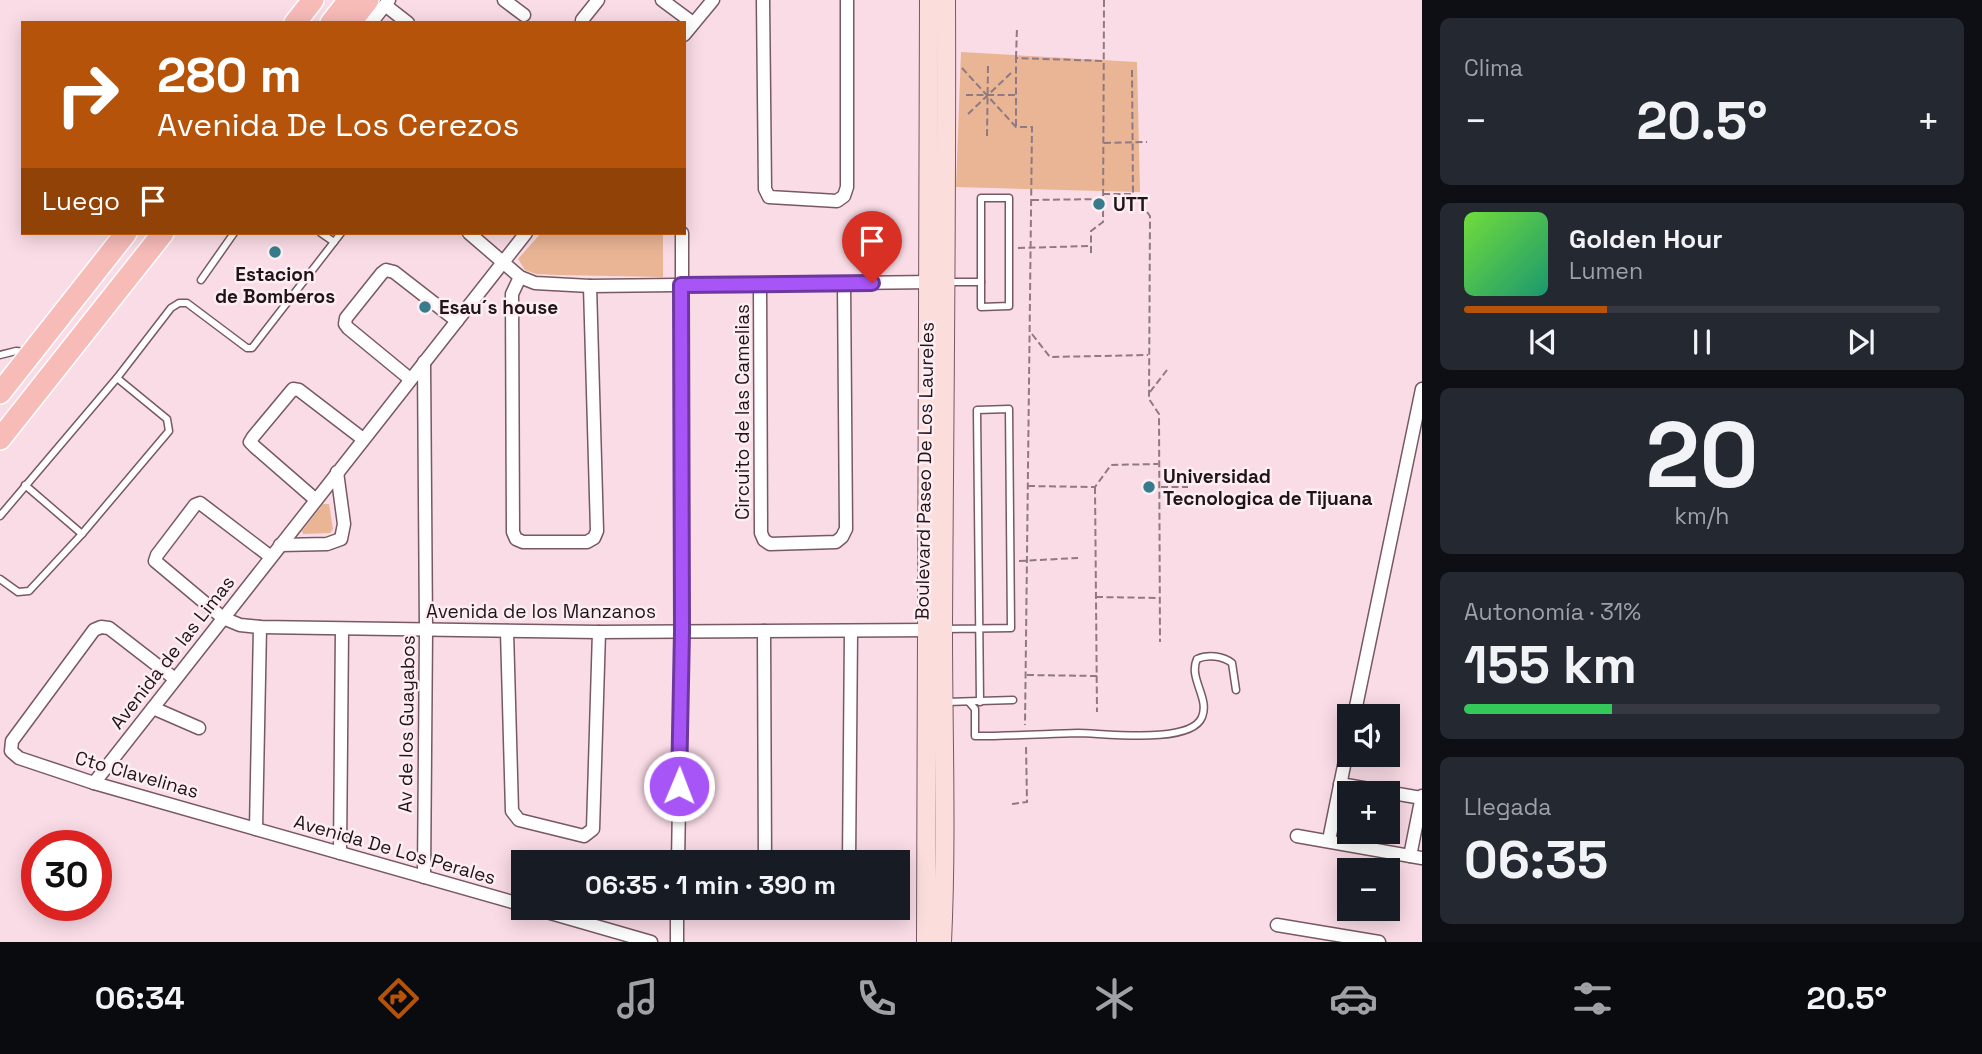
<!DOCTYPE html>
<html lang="es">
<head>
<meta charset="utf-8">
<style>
	:root { --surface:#171b24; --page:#242831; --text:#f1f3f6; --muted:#9ea1a6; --line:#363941; --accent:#b45309 }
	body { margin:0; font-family:"Space Grotesk",sans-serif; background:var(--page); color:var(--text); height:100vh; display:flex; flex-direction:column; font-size:26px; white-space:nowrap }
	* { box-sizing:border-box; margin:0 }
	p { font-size:23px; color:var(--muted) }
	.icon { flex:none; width:38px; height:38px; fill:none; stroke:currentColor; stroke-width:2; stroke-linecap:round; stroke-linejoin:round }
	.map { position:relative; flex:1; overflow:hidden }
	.panel { display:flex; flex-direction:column; gap:18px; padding:18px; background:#0d0f14; width:560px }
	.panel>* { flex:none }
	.top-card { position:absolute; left:21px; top:21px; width:665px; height:214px; border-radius:0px; box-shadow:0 4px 18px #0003; background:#b45309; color:#fff; overflow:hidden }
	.fabs { position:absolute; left:1337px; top:704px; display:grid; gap:14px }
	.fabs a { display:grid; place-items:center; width:63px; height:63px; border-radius:0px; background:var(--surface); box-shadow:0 4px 18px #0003; font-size:35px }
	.speed { position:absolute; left:21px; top:830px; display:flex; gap:14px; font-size:35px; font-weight:700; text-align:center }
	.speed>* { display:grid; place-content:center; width:91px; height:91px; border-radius:50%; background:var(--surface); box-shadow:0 4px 18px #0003; line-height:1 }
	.speed .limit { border:10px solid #d22; background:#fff; color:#111 }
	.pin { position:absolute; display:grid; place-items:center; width:60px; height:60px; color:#fff; margin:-72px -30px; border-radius:50% 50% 50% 0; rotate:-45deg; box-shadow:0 0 7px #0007 }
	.pin .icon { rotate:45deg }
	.me { position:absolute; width:77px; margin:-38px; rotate:1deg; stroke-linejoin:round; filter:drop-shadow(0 0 5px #0008) }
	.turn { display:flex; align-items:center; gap:24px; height:147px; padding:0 21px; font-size:32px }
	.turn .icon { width:91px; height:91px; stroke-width:2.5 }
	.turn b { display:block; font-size:49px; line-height:60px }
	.then { display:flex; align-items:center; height:66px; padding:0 21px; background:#0003; gap:14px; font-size:26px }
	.big { font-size:52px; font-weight:700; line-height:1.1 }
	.panel .card { flex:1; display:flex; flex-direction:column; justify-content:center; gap:10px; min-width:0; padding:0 24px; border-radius:10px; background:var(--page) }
	.panel .dial { align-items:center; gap:0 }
	.dial b { font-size:91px; line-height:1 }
	.song { display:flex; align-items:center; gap:21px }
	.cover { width:84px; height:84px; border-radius:10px; background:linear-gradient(135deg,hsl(100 70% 55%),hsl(160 70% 35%)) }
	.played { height:7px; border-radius:4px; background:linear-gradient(90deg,var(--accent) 30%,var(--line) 30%) }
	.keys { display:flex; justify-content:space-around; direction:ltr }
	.heat { display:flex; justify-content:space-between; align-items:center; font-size:38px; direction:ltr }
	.charge { height:10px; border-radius:5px; background:linear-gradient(90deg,#34c759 31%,var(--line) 0) }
	.trip { position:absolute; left:511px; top:850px; width:399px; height:70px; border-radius:0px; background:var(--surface); box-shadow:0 4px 18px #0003; font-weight:700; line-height:70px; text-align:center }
	.tab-bar { display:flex; height:112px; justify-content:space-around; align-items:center; background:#090b0e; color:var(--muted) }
	.tab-bar .icon { width:49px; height:49px }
	.tab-bar .selected { color:var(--accent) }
	.tab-bar b { font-size:32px; color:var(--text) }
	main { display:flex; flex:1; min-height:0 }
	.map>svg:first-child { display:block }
	.green { fill:#e9b595 }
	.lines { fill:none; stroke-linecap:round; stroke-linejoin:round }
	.lane-casing { stroke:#775863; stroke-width:9 }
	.street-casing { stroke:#775863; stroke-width:15 }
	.secondary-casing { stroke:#775863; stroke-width:20 }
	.primary-casing { stroke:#fff; stroke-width:24 }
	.path { stroke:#8f7a81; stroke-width:2; stroke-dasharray:7 3.5; stroke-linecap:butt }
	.lane { stroke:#fff; stroke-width:6 }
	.street { stroke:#fff; stroke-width:12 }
	.secondary { stroke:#fbdddb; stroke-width:18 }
	.primary { stroke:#f7bbb8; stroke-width:21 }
	.route-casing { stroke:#6d37a1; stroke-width:18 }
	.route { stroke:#a855f7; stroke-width:12 }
	.poi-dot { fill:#387c8b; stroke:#fdeef3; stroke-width:2.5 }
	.labels { text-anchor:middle; stroke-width:5; stroke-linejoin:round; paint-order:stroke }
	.poi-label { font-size:19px; font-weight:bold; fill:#211419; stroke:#fdeef3; text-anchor:start }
	.street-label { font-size:19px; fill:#211419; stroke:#fdeef3 }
</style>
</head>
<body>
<main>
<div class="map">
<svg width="1422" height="942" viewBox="0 0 1422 942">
	<rect width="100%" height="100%" fill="#fadce6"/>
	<g class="green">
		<polygon points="961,52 1137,62 1140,192 956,187"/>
		<polygon points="541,233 663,233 663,277 558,275 536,274 525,270 518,259"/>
		<polygon points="323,504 329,504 333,529 330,533 303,534 302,531"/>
	</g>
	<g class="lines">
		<g class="lane-casing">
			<g id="lane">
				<polygon points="981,198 1009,198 1009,306 981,307"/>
				<polyline points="321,233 334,242"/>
				<polyline points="201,280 234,233"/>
				<polyline points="949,282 981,282"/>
				<polyline points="0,355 16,351 26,352"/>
				<polyline points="25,485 82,534"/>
				<polyline points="0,516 117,378"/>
				<polyline points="0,579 18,592 29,591 82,534 169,431 167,419 117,378 171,308 179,303 187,303 247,348 252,348 341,233"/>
				<path d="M945,629l66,-1 -2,-219 -32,1c1,97 2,195 3,292"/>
				<polyline points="946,702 1013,700"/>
				<path d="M969,702l6,7v27c35,0 69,-2 103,-3 25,0 113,12 124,-16 8,-19 -14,-39 -5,-58 11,-5 26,-3 35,4l4,27"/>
			</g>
		</g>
		<g class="street-casing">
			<g id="street">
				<polyline points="504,0 524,15"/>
				<polyline points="662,0 693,23"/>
				<polyline points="763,0 765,189 769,197 837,201 844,196 847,187 847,0"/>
				<polyline points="385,5 408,23"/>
				<polyline points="371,23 389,0"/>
				<polyline points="582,23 582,20 598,0"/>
				<polyline points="684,35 713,0"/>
				<polyline points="469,233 520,277 535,283 590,286 934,282"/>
				<polyline points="520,277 512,294 513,532 516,539 523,542 587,542 594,538 597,531 590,286"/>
				<polyline points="760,285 761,533 764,540 770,544 836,542 842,537 846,529 844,283"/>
				<polyline points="424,362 426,630 424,877"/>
				<polyline points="410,379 348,328 345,324 346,318 382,273 386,270 394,272 457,321"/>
				<polyline points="316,500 255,447 250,442 253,437 293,389 299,390 363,439"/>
				<polyline points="280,545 327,544 341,539 344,524 337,472"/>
				<polyline points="271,557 200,503 195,505 157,555 155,561 223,618 240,625 260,627 599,632 933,630"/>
				<polyline points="507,631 512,811 519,820 584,836 593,829 599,632"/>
				<polyline points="764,631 765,863"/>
				<polyline points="175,679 109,628 101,627 94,630 12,741 11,751 19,758 94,783 523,905"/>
				<polyline points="153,708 199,728"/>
				<polyline points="1354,716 1422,389"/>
				<polyline points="94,783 526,233"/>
				<polyline points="1340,784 1422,798"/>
				<polyline points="256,829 260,627"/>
				<polyline points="1297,836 1422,858"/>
				<polyline points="1329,840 1349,741"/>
				<polyline points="340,853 342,629"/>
				<polyline points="1410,856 1422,796"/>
				<polyline points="678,863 682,631 682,233"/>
				<polyline points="849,863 851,631"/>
				<polyline points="533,908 651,942"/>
				<polyline points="1277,925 1379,942"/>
				<polyline points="677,942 677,908"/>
			</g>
		</g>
		<g class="secondary-casing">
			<g id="secondary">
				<polyline points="926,942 929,0"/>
				<path d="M942,942c5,-104 1,-208 1,-312 1,-210 4,-420 3,-630"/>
			</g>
		</g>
		<g class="primary-casing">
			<g id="primary">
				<polyline points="295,23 313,0"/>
				<polyline points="331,23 349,0"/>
				<polyline points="350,23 368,0"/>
				<polyline points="0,393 126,233"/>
				<polyline points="0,439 163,233"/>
			</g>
		</g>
		<g class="path">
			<polyline points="1016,58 1017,27"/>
			<polyline points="962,68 1016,127 1032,127 1025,725"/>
			<polyline points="1132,70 1133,194 1150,216 1149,399 1159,414 1160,642"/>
			<polyline points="966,95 1017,95"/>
			<polyline points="968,114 1011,73"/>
			<polyline points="1016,126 1016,58 1104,61"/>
			<polyline points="987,136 988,65"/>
			<polyline points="1104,143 1147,142"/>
			<polyline points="1103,194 1132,194"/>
			<polyline points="1032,200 1102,199"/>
			<polyline points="1018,248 1090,246"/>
			<polyline points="1091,253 1091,231 1103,222 1104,0"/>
			<polyline points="1032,334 1050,357 1148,355"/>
			<polyline points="1150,392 1167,370"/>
			<polyline points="1028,486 1095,487 1111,465 1158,464"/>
			<polyline points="1095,487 1097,712"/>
			<polyline points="1161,487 1188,487"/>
			<polyline points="1019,561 1078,558"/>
			<polyline points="1096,597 1159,598"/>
			<polyline points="1027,675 1097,676"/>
			<polyline points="1012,804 1027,802 1026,745"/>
		</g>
		<use href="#lane" class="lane"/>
		<use href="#street" class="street"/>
		<use href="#secondary" class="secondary"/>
		<use href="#primary" class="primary"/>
	</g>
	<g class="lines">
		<g class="route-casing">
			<polyline id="route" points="679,786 682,631 681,285 872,283"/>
		</g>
		<use href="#route" class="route"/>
	</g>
	<g class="poi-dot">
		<circle cx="1099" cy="204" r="7"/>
		<circle cx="275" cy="252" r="7"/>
		<circle cx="425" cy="307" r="7"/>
		<circle cx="1149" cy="487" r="7"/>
	</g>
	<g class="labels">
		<g class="poi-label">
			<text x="1113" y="211">UTT</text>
			<text x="275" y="281" text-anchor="middle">Estacion<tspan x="275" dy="22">de Bomberos</tspan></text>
			<text x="439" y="314">Esau´s house</text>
			<text x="1163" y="483">Universidad<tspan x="1163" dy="22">Tecnologica de Tijuana</tspan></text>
		</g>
		<g class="street-label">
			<text transform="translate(742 412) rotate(-90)" y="7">Circuito de las Camelias</text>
			<text transform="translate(924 471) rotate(-89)" y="7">Boulevard Paseo De Los Laureles</text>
			<text x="541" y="618">Avenida de los Manzanos</text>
			<text transform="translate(172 652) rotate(-52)" y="7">Avenida de las Limas</text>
			<text transform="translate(406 724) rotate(-89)" y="7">Av de los Guayabos</text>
			<text transform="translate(137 774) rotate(16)" y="7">Cto Clavelinas</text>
			<text transform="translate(395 849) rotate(16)" y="7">Avenida De Los Perales</text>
		</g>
	</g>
</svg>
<div class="fabs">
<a><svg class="icon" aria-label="sound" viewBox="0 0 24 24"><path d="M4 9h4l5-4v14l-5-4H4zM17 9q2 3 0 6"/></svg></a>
<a>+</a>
<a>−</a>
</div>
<div class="speed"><div class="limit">30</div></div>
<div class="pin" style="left:872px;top:283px;background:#d93025"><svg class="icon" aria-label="arrive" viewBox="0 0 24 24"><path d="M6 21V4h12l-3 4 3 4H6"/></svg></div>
<svg class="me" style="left:679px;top:786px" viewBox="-20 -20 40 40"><circle r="17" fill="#a855f7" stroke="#fff" stroke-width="3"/><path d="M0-11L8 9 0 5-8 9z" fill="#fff"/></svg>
<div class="trip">06:35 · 1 min · 390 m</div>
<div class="top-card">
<div class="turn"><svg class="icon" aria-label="right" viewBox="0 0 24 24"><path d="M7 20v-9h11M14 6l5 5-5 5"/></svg><div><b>280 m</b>Avenida De Los Cerezos</div></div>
<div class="then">Luego<svg class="icon" aria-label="arrive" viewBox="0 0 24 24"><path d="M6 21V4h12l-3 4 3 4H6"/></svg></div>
</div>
</div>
<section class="panel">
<div class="card"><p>Clima</p>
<div class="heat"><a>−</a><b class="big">20.5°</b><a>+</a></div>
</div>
<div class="card">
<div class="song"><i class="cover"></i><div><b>Golden Hour</b><p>Lumen</p></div></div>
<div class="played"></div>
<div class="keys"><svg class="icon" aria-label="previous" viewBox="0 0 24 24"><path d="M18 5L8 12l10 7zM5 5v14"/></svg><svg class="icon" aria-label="pause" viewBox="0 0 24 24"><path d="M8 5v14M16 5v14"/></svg><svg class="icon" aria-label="next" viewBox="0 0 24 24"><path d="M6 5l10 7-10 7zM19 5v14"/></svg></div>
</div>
<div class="card dial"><b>20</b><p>km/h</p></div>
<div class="card"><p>Autonomía · 31%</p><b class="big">155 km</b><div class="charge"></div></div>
<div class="card"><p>Llegada</p><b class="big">06:35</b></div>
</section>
</main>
<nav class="tab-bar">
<b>06:34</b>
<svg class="icon selected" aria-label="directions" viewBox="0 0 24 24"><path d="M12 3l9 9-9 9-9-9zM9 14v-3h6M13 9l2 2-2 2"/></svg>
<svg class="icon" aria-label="music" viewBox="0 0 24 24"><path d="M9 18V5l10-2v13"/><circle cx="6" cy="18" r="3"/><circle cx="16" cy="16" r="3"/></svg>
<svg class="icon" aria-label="phone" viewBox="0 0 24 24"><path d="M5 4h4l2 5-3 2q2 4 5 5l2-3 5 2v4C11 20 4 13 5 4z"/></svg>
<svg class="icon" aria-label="climate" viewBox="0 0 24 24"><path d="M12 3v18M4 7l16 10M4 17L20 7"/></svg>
<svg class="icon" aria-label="car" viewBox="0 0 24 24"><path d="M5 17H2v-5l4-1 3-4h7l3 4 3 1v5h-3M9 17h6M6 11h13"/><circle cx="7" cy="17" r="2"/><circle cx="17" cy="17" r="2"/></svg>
<svg class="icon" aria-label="filters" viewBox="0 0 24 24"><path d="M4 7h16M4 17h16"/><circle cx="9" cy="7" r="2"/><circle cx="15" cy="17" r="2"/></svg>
<b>20.5°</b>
</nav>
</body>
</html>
